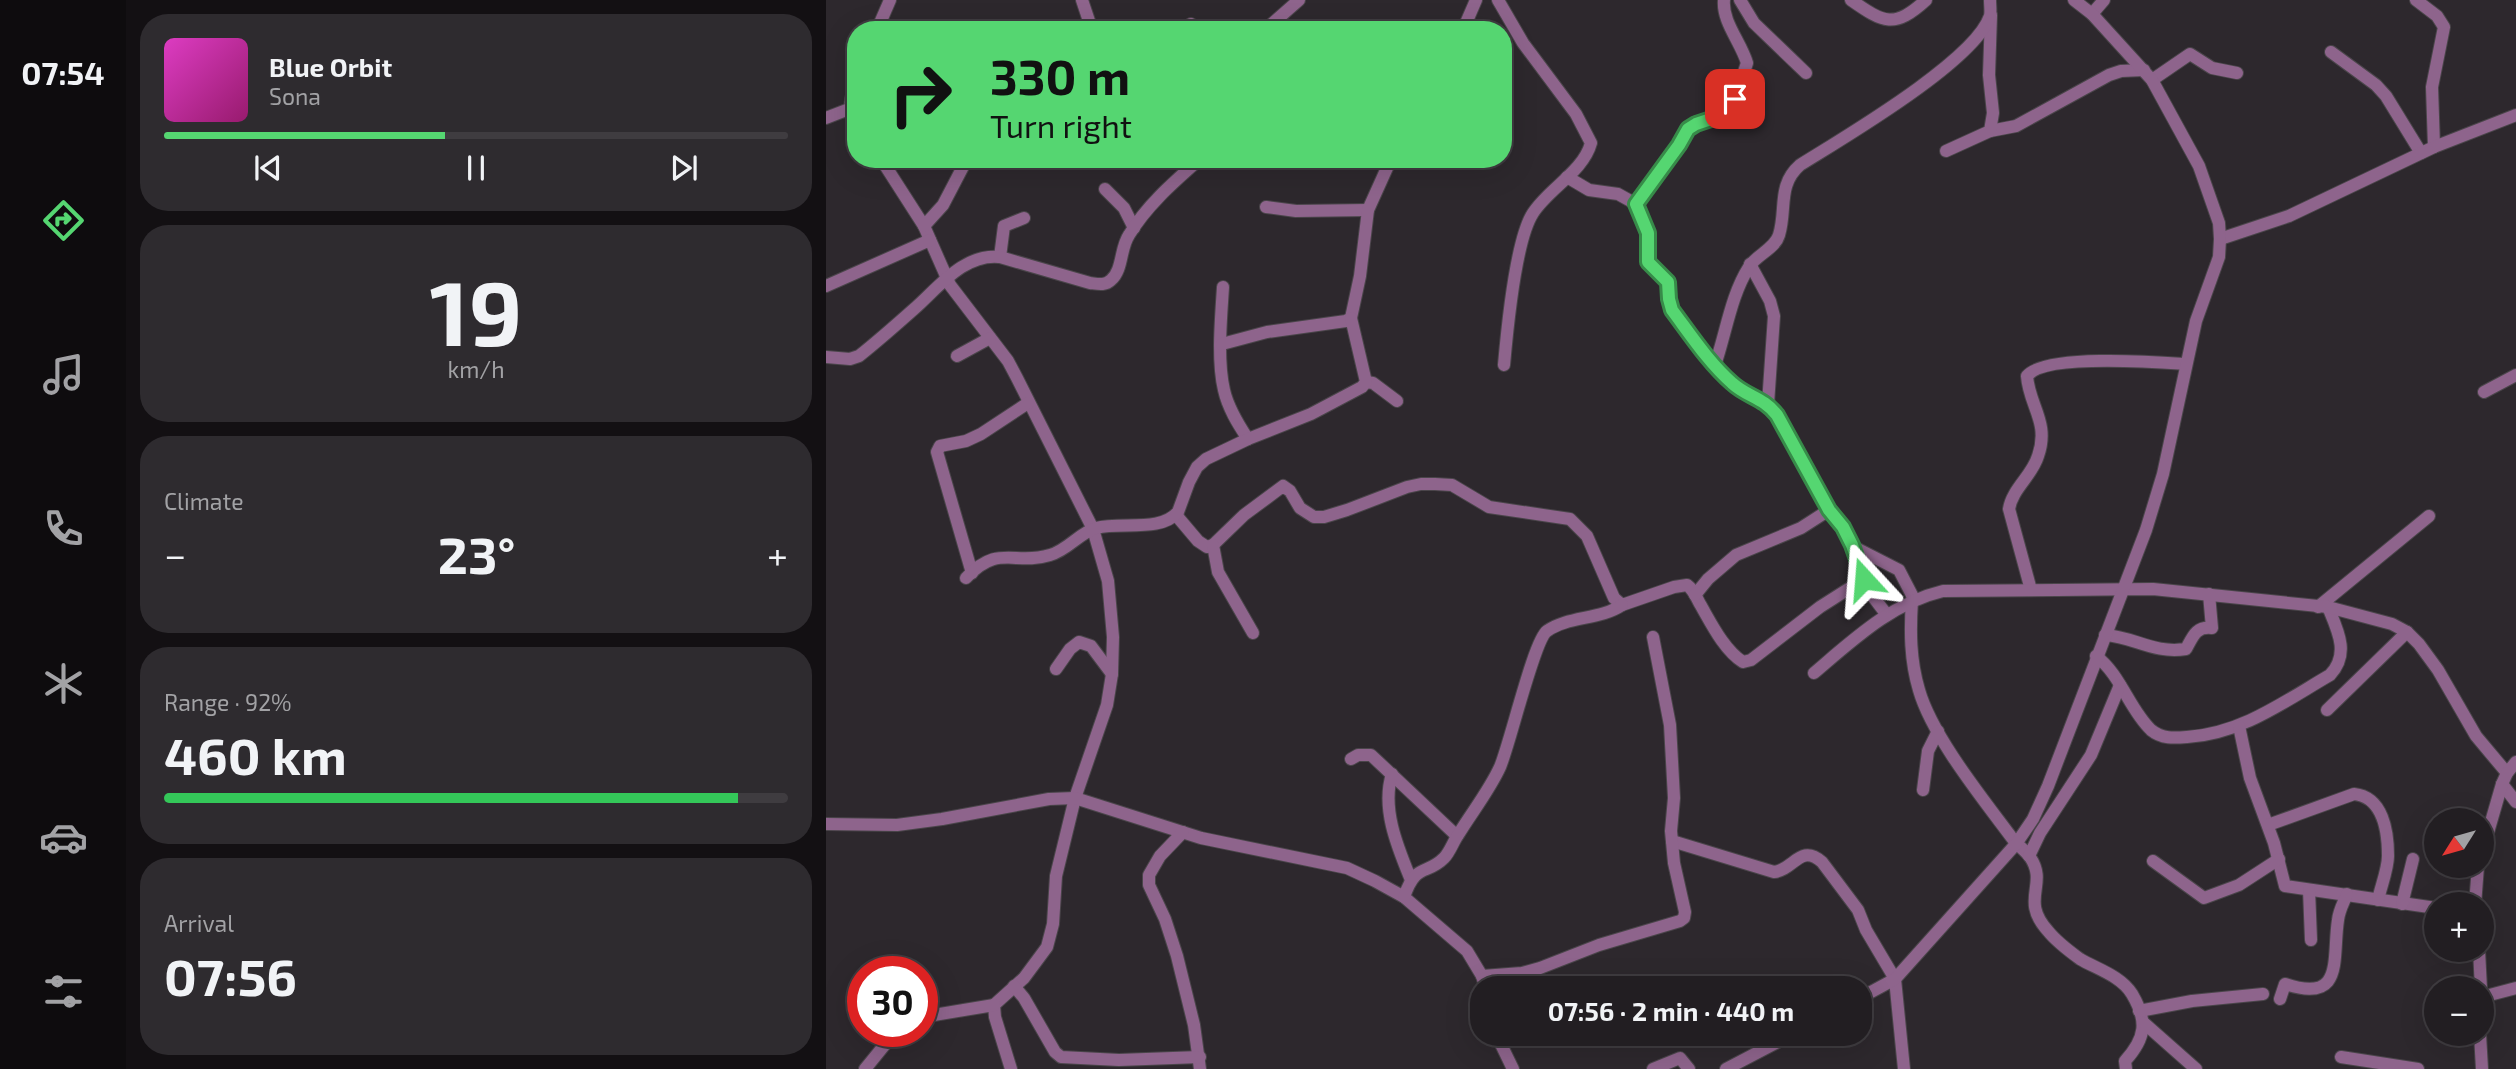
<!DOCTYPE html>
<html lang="en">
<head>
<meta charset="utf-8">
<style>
	:root { --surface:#221e22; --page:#2e2b2f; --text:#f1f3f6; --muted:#a2a2a5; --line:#3f3c40; --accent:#55d671 }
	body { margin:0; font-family:"Exo 2",sans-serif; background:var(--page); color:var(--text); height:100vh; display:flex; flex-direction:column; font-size:26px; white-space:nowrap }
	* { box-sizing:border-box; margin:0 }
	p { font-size:23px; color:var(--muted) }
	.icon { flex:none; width:38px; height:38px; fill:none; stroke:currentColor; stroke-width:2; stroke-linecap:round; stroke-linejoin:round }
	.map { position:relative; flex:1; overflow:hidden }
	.panel { display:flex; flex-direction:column; gap:14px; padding:14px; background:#131013; width:700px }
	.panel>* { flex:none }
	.guide { position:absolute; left:21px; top:21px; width:665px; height:147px; border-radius:28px; box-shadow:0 7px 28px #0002,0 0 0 2px var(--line); background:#55d671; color:#111; overflow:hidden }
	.needle { width:46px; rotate:233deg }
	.tools { position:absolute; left:1598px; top:808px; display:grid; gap:14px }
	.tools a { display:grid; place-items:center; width:70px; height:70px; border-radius:50%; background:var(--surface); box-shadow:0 7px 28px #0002,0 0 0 2px var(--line); font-size:35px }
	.speed { position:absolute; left:21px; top:956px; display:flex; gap:14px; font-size:35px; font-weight:700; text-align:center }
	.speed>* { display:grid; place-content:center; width:91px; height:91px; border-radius:50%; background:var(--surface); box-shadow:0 7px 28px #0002,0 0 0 2px var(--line); line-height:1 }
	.speed .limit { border:10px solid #d22; background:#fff; color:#111 }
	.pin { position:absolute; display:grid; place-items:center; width:60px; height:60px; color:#fff; margin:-30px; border-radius:14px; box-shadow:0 4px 10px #0006 }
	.me { position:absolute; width:77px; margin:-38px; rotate:341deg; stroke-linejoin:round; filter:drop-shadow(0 0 5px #0008) }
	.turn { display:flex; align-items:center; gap:24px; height:147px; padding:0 28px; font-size:32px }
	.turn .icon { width:91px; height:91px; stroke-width:2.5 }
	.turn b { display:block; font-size:49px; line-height:60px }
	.big { font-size:52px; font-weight:700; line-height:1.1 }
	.panel .tile { flex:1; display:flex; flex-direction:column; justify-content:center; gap:10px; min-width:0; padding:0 24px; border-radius:28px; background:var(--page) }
	.panel .dial { align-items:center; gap:0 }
	.dial b { font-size:91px; line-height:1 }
	.song { display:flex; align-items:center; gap:21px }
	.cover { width:84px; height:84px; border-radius:10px; background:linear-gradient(135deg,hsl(310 70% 55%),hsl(320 70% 35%)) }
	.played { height:7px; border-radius:4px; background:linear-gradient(90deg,var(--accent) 45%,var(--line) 45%) }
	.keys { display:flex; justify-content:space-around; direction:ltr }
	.heat { display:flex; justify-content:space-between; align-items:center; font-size:38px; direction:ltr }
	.charge { height:10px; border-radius:5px; background:linear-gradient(90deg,#34c759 92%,var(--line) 0) }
	.trip { position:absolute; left:644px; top:976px; width:402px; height:70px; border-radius:28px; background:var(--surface); box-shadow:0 7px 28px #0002,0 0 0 2px var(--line); font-weight:700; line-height:70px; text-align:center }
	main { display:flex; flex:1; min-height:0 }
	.dock { display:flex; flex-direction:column; width:126px; justify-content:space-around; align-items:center; background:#0e0c0e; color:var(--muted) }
	.dock .icon { width:49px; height:49px }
	.dock .selected { color:var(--accent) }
	.dock b { font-size:32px; color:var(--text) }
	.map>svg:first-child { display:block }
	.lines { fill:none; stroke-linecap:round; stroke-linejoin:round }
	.minor-casing { stroke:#4a454a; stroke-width:14 }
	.minor { stroke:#8e648c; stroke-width:12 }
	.route-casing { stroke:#378b49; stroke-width:18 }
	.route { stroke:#55d671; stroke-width:12 }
</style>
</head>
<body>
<main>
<nav class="dock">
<b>07:54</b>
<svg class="icon selected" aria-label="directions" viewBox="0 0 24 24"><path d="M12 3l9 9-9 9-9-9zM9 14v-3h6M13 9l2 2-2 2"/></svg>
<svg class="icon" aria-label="music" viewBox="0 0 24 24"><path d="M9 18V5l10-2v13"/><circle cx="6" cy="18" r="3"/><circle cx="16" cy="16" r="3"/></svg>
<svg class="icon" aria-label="phone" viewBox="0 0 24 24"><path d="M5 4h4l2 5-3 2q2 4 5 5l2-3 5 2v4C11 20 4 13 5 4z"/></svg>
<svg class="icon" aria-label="climate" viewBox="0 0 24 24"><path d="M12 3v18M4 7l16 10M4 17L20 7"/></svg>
<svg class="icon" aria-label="car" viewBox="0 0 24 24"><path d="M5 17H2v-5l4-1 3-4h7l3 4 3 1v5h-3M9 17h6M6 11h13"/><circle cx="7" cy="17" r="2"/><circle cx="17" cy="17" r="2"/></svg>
<svg class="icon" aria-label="filters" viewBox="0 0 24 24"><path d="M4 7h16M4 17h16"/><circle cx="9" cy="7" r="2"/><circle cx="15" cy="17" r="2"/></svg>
</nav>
<section class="panel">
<div class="tile">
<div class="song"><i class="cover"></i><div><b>Blue Orbit</b><p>Sona</p></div></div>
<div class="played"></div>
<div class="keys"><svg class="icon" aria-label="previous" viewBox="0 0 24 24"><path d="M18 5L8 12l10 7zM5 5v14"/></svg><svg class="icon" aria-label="pause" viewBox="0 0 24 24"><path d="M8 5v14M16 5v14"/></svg><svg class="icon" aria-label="next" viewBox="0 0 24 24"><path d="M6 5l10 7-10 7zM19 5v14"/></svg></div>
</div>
<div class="tile dial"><b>19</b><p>km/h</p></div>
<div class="tile"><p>Climate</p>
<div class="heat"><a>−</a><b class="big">23°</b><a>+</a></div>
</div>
<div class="tile"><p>Range · 92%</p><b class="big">460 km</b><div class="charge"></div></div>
<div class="tile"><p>Arrival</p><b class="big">07:56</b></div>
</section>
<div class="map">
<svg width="1690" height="1069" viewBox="0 0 1690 1069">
	<rect width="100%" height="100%" fill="#2d282d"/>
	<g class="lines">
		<g class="minor-casing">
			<g id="minor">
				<polyline points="256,0 266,30"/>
				<path d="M672,0l25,43 53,71 15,29c-8,29 -42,45 -58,70 -17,26 -26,118 -29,152"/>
				<polyline points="914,0 928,23 980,73"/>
				<path d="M1025,0c33,23 43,29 75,0"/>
				<polyline points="1590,0 1611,16 1618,27 1606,87 1608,147"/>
				<polyline points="1266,14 1278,0"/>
				<polyline points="51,30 64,0"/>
				<polyline points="355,30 365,24 373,30"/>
				<polyline points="439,30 473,0"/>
				<polyline points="637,30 650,0"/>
				<polyline points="1505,52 1550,85 1560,96 1595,153"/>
				<polyline points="1326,80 1364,54 1386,68 1411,73"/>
				<path d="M30,83c-6,16 -8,23 0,39"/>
				<polyline points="0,118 23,109"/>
				<polyline points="1164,131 1190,126 1283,75 1295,71 1318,70"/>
				<polyline points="1120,151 1164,131 1167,113 1163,75 1165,15"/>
				<polyline points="55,159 98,226 124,285 182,361 191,378 267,529 282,581 287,637 286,674 281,705 249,798 230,876 227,924 221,947 198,978 168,1005 169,1017 185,1069"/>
				<path d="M741,177l22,13 29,4 18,10 12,29 2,9 -2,20 20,20 1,16 3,11c18,25 37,54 60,74 15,14 31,15 45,32l52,95 14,18 9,18 19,48 16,21"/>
				<polyline points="279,189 298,208 308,228"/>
				<path d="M810,204l43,-59 9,-16 8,-5 21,-7 18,-18 12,-36c-6,-21 -25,-41 -23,-63"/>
				<polyline points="440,207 470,211 542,210"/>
				<polyline points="98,226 117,205 141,159"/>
				<polyline points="1394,239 1463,216 1608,147 1690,115"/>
				<polyline points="174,257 178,226 198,218"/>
				<polyline points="924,264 944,301 948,316 942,404"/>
				<polyline points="0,286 104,240"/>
				<path d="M397,287c-2,32 -6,73 1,103 4,18 14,34 24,49"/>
				<polyline points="396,344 441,332 520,321 525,318 534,276 542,210 565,159"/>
				<polyline points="131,356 164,338"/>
				<path d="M0,357l24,2 9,-3c19,-15 37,-31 55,-47 25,-22 50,-56 86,-52l90,26c8,1 15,3 21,-3 12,-10 9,-32 18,-45 18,-30 45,-53 71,-76"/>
				<path d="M889,365c11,-32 16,-70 34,-98 7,-12 26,-18 30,-32 8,-26 -2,-50 21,-70 43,-27 175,-104 190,-149 1,-4 0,-11 0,-16"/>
				<polyline points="540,382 547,383 571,401"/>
				<polyline points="1658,392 1690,375"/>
				<path d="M350,515l22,26 9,6 6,-2 31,-30 39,-29 7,5 10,17 14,9h10l23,-7 60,-23 14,-3h14l17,1 37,22 81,12 17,17 27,62 8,7 52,-18 13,-2c7,5 9,12 13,19 11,19 24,46 43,58l8,-2 69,-53 44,-28"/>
				<polyline points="387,545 392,572 427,633"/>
				<polyline points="1026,546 1073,570 1088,599"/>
				<polyline points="146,573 111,452 114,446 140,441 155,434 202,403"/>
				<path d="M140,578c33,-35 48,-12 84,-23 18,-5 29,-22 46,-27 25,-7 64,5 82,-16l11,-30 8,-15 9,-8 42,-20 63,-25 51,-27 4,-5 -15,-64"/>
				<path d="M1205,590l-22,-81c3,-20 23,-33 29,-53 12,-34 -9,-50 -11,-80 17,-22 129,-14 159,-12"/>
				<polyline points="869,595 882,579 910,555 975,528 1003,510"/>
				<path d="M1086,600c-2,31 -2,60 7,90 13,46 64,109 93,148 5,7 13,12 18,19 19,28 -11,42 18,74 8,10 21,20 32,28 17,10 41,17 52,35 16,27 14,44 -7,67l1,8"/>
				<polyline points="1492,607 1603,516"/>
				<path d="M1279,635c30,2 48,19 81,14 7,-13 10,-23 26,-21l-3,-34"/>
				<path d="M1270,656c25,19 33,53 55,74 11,9 23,8 36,7 54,-3 98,-36 143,-62 20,-21 8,-44 -2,-68"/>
				<polyline points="230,669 244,649 253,642 265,646 286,674"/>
				<path d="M988,673c40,-34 78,-70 129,-82l210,-2 175,18 64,17 15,8 12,12 19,26 38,66 31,37"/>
				<polyline points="1501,710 1581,632"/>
				<polyline points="1413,726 1424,778 1448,843 1459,886 1610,908"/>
				<polyline points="525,759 532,755 545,755 631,836"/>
				<path d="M566,774c-11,35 6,74 19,106"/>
				<polyline points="1676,784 1690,802"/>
				<polyline points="1097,790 1102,751 1112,731"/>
				<polyline points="0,824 71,825 116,819 223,799 249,798 375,838 521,868 549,881 578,897 641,951 656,976 660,989"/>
				<path d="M1442,825l86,-31c29,3 34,37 34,62 0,13 -7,30 -10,44"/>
				<polyline points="357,832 334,856 323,875 323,885 339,919 351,956 368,1025 374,1069"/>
				<path d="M846,841l102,31c20,-2 26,-29 48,-10l36,48 8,20 29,49 9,90"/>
				<polyline points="1656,853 1676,784 1681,773 1690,762"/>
				<polyline points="1203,856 1214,833 1265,755 1294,685"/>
				<polyline points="1327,861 1378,898 1413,885 1453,859"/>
				<polyline points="1483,890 1485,940"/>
				<path d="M578,897c12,-35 22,-21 40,-39 6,-6 9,-16 14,-23 14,-23 31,-44 42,-68 10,-23 34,-127 47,-136 21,-15 53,-11 75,-26"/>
				<polyline points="1576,904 1587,859"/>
				<polyline points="1649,905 1652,866"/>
				<polyline points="1653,950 1655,989"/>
				<polyline points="656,976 696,973 714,968 773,945 854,921 858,918 859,912 848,863 845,831 848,798 844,725 827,637"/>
				<polyline points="188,986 198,998 229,1052 235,1057 293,1060 374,1057"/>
				<polyline points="1656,997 1690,988"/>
				<polyline points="1034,998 1069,979 1190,844 1207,819 1222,786 1320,530 1337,474 1370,321 1393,257 1394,239 1393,223 1373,166 1326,80 1266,14 1248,0"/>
				<path d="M1454,999l5,-15c60,20 47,-25 53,-64 1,-10 6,-18 9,-26"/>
				<polyline points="1313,1011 1366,1001 1437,994"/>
				<polyline points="96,1017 168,1005"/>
				<polyline points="1318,1023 1370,1069"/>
				<polyline points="670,1034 687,1069"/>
				<polyline points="1654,1034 1656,1069"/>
				<polyline points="1515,1057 1592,1069"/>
				<polyline points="39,1069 70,1031"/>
				<polyline points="827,1069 854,1058 863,1069"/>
				<polyline points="900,1069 967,1034"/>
			</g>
		</g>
		<use href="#minor" class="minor"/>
	</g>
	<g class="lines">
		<g class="route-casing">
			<path id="route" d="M909,99l-18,18 -21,7 -8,5 -9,16 -43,59 12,29v29l20,20 1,17 3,11c18,24 37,53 60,73 15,14 31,14 45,32l52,95 14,17 9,18 12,34"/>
		</g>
		<use href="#route" class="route"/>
	</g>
</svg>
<div class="tools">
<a><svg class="needle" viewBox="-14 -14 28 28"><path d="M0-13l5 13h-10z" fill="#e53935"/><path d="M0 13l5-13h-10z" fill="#a2a2a5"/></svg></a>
<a>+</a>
<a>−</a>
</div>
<div class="speed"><div class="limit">30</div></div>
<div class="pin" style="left:909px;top:99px;background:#d93025"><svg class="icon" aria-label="arrive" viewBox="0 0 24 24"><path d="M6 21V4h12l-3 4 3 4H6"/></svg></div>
<svg class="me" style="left:1038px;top:579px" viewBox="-20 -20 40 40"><path d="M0-17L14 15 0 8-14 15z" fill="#55d671" stroke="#fff" stroke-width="4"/></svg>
<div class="trip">07:56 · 2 min · 440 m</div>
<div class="guide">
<div class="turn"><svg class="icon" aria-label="right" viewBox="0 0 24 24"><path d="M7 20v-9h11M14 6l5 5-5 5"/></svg><div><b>330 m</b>Turn right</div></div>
</div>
</div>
</main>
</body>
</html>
